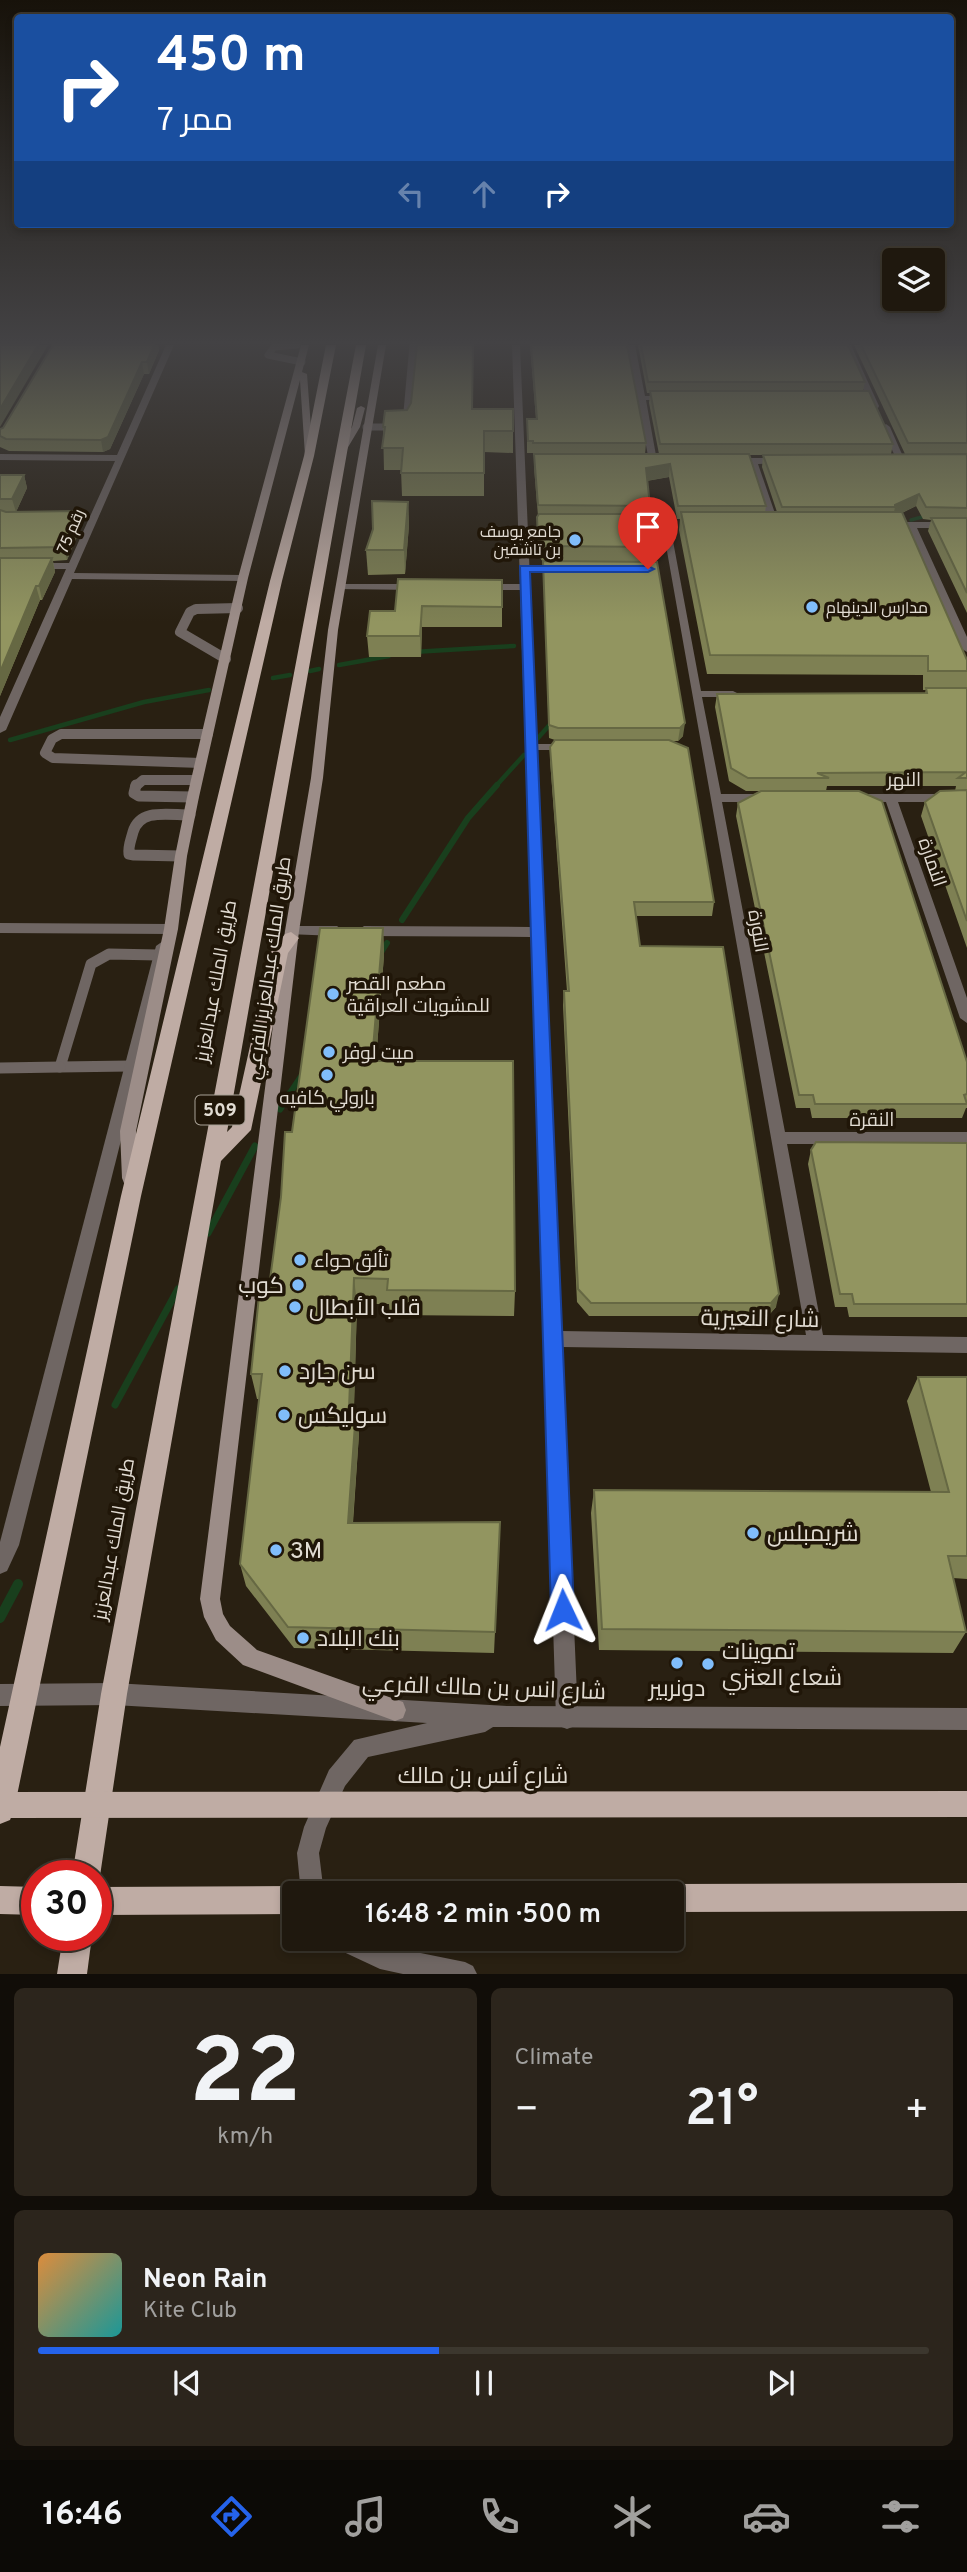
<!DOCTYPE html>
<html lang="en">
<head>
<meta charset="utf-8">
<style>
	:root { --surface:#1f180e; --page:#2c251c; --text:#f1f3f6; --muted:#a1a09e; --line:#3c372e; --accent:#2563eb }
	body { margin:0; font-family:Overpass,Cairo,sans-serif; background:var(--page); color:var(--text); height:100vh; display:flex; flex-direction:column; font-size:26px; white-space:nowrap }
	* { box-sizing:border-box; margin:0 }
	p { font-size:23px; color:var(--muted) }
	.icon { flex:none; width:38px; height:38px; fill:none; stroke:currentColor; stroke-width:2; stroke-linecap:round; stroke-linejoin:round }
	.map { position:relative; height:1974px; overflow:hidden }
	.drawer { display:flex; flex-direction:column; gap:14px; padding:14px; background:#110d08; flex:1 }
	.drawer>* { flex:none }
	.hud { position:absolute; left:14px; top:14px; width:940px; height:214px; border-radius:7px; box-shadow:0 4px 10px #0003,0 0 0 2px var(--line); background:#1a4fa0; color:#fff; overflow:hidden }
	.tools { position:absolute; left:882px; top:248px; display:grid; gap:14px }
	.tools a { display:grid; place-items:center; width:63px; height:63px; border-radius:7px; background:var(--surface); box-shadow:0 4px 10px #0003,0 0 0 2px var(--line); font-size:35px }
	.speed { position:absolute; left:21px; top:1860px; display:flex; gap:14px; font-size:35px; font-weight:700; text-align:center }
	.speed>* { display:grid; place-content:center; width:91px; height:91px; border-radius:50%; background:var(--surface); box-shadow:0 4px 10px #0003,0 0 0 2px var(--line); line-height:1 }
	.speed .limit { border:10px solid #d22; background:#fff; color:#111 }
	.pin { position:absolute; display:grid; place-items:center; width:60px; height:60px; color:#fff; margin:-72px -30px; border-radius:50% 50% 50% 0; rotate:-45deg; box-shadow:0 0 7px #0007 }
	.pin .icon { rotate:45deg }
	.me { position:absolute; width:77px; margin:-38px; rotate:358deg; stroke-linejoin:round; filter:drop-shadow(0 0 5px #0008) }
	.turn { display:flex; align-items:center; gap:24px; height:147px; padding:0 28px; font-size:32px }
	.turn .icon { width:91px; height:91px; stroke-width:2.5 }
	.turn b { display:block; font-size:49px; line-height:60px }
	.lanes { display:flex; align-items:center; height:66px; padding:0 28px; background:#0003; justify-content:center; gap:35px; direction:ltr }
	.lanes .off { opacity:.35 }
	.big { font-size:52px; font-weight:600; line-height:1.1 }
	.drawer .tile { flex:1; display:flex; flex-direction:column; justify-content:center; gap:10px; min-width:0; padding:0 24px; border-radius:10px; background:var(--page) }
	.drawer .dial { align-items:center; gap:0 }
	.dial b { font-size:91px; line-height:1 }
	.song { display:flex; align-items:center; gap:21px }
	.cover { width:84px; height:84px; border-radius:10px; background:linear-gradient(135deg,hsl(30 70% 55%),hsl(180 70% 35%)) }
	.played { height:7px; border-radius:4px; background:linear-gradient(90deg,var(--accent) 45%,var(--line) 45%) }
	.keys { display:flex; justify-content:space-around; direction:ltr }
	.heat { display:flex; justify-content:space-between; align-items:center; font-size:38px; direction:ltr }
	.drawer .tiles { flex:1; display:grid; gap:14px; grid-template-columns:1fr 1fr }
	.tile:last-child { grid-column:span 2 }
	.trip { position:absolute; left:282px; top:1881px; width:402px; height:70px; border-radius:7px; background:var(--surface); box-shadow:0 4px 10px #0003,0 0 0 2px var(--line); font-weight:600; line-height:70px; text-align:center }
	.menu { display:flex; height:112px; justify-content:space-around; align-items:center; background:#0c0a06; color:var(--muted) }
	.menu .icon { width:49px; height:49px }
	.menu .on { color:var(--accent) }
	.menu b { font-size:32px; color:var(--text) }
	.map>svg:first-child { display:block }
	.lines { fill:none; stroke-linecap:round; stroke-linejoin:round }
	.stream-far4 { stroke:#193f1d; stroke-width:3.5 }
	.stream-far3 { stroke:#193f1d; stroke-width:4.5 }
	.stream-far2 { stroke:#193f1d; stroke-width:6 }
	.stream-far1 { stroke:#193f1d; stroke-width:7 }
	.stream { stroke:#193f1d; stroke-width:10 }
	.service-far2 { stroke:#6f6663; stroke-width:7 }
	.service-far1 { stroke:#6f6663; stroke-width:10 }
	.service { stroke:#6f6663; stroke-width:11 }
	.minor { fill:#6f6663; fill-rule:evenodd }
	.tertiary { fill:#6f6663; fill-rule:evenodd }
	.secondary { fill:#9c8d88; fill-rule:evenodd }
	.primary { fill:#bfaca4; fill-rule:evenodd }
	.primary-bridge { stroke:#bfaca4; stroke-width:26 }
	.wall { fill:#7e8053; fill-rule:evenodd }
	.shaded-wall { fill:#666843 }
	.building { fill:#929560; stroke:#666843; stroke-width:2 }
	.route { fill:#2563eb; stroke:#184099; stroke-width:2 }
	.poi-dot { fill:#80bdfa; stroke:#201608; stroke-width:2.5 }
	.labels { text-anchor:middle; stroke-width:7; stroke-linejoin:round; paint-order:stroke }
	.far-street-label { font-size:16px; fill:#e2dcd3; stroke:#201608 }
	.far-poi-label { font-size:16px; fill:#e2dcd3; stroke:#201608; text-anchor:end }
	.shield { fill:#201608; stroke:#a8a196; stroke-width:2 }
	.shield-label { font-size:18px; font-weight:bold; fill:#e2dcd3 }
	.street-label { font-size:19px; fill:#e2dcd3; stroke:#201608 }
	.poi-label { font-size:19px; fill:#e2dcd3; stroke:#201608; text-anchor:start }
	.near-poi-label { font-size:23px; fill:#e2dcd3; stroke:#201608; text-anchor:start }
	.near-street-label { font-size:23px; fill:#e2dcd3; stroke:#201608 }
</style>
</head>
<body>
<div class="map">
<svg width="967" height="1974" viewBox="0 0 967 1974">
	<rect width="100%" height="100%" fill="#292012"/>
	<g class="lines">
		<polyline class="stream-far4" points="911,520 929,515"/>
		<g class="stream-far3">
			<polyline points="413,652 514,646"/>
			<polyline points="339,665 389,656"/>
			<polyline points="310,671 319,669"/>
			<polyline points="273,678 290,675"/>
			<polyline points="538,738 553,721"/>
			<polyline points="10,740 144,702 209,690"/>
			<polyline points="495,787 524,755"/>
		</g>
		<g class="stream-far2">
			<polyline points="402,920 468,818 497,785"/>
			<polyline points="380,954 387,943"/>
			<polyline points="288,1096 304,1072"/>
		</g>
		<g class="stream-far1">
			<polyline points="280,1109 289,1094"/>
			<polyline points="208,1233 255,1146"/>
			<polyline points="115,1405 178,1289"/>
		</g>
		<polyline class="stream" points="0,1618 18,1584"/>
		<g class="service-far2">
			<polyline points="297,345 274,347 268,355 302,362"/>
			<polyline points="366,427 400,427 406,423 413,345"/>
		</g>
		<g class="service-far1">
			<polyline points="226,659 180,632 190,612 196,609 238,608"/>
			<polyline points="201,763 53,758 45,753 52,739 61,734 208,734"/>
			<polyline points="135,787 143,780 197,780"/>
		</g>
		<g class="service">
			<polyline points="136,785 134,793 139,796 193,797"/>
			<path d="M181,856l-47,-1 -5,-1c-1,-8 2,-14 4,-22 7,-24 35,-17 57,-17"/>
			<polyline points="130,1066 60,1067 91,964 109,954 158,955"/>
			<polyline points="0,1068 60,1067"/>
		</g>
		<g class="minor">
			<polygon points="166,345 174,345 74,573 243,575 248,578 243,581 72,579 6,730 0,733 0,717 66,569 0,569 0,563 69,563 115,461 0,460 0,454 117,455"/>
			<polygon points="512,345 520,345 537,744 568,744 574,747 568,750 537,750 561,1331 806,1335 662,523 670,525 701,691 733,691 739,694 733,697 702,697 721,794 766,794 772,798 766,802 722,802 785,1132 967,1132 967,1144 787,1144 823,1335 967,1337 967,1353 562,1347 578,1718 575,1726 567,1729 559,1726 556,1718 531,937 364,936 357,931 364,926 531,927 520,590 483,590 478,587 483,584 520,584"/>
			<polygon points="627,345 635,345 645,396 668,396 672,398 668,400 646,400 657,461 653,464 649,461"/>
			<polygon points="843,345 851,345 879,406 878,408 871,406"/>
			<polygon points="886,424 890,427 905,461 904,463 897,461 882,427"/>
			<polygon points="779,458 783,461 782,463 758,464 779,525 774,528 769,525 749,464 733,464 729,461 733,458"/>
			<polygon points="967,522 967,528 917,528 967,637 967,652 962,649 908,528 888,528 883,525 888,522"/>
			<polygon points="341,584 417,584 422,587 417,590 337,589 336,587"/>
			<polygon points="856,794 967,794 967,802 898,802 967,998 967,1023 960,1018 886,802 852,801 850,798 852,795"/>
			<polygon points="0,923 171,924 178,929 171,934 0,933"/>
			<polygon points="292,926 337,926 344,931 337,936 287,934 285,931"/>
		</g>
		<g class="tertiary">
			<polygon points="163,941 170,946 19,1545 7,1571 0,1574 0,1542 156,946"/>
			<polygon points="114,1683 507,1706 967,1708 967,1730 493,1727 485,1732 368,1757 345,1786 326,1828 319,1853 324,1894 301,1894 297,1853 304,1827 329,1770 354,1740 427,1723 114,1705 0,1706 0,1684"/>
			<polygon points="329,1939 367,1939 381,1945 465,1962 473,1966 477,1974 403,1974 380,1969 333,1947"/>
		</g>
		<g class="secondary">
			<polygon points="301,345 309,345 302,372 307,374 313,455 309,458 305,455 300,380 248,578 199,797 187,856 178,929 136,1131 138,1178 136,1183 130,1184 124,1183 122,1178 120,1131 164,929 175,856 187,797 238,578"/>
			<polygon points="378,345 386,345 338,630 323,778 299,931 220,1599 223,1614 230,1626 257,1650 403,1702 406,1710 403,1718 395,1721 243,1665 216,1640 204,1617 200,1599 285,931 311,778 328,630"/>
			<polygon points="361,406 365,408 360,427 344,454 338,454 337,452 352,427 357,408"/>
		</g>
		<g class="primary">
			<polygon points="326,345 336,345 314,456 282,581 141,1196 14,1810 10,1820 0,1824 0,1747 121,1196 270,581 304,456"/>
			<polygon points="356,345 366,345 227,1132 232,1127 271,952 285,934 291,932 299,938 288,953 251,1130 221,1161 127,1694 100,1876 96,1886 96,1876 72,1876 101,1694"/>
			<polygon points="967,1883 967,1911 672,1912 672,1894 659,1894 662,1888 672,1884"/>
			<polygon points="0,1886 37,1887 37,1915 0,1914"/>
			<polygon points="294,1886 304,1890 306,1894 294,1894 294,1914 96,1915 96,1887"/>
			<polygon points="63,1936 92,1936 87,1974 57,1974"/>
		</g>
		<polyline class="primary-bridge" points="0,1805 967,1804"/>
	</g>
	<g class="wall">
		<polygon points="53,345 158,345 159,350 149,374 144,374 110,449 103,452 9,451 0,447 0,429 3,428"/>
		<path d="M530,345h97l19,98 -1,11h14l-10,-51 1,-10h-3l-9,-48h210l17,37 -2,9 30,53 -2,10h14l-51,-109h111l2,3v265l-39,-82 3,-11 -8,-1 -7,-13 -14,7 65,147v288l-46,-132 4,-14 30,-11 1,-5h-129l-1,5 141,271v46h-1l-4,10h-150l-2,-10h-14l-60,-292 2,-13 22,-12h-14l-17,-10 -14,-74 2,-13 208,-1 1,-3h-3v-15l-216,-1 -28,-144 1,-11h-3l-8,-42 -22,4 3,25v8l6,33 -1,15 28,174 -5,5h-6l42,161 -2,14h-76l4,30 136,361 -8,9h-179l-12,-14 -14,-297 1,-14h3l-17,-231v-13l5,-7 -6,-2 -6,-176 -5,-7 -1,-22 1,-17 -4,-49v-12h-1v-2h-6v-34h9zM749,455h14l-1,12 15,45h-12l1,-6z"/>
		<polygon points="473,409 513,431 513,453 484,452 484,496 402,496 401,470 384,470 383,427"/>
		<polygon points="0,475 24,475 27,488 16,512 82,525 67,560 53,561 55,572 42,600 40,600 0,696"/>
		<polygon points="408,502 409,525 405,574 368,575 366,550"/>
		<polygon points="502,580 502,627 422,627 421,657 369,657 367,636 395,611"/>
		<polygon points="383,928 384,955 376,1061 515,1291 514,1316 390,1315 389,1304 357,1304 354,1409 359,1434 353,1523 499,1545 494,1653 294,1648 246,1586 240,1564 259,1399 257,1399 251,1374 268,1295 281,1197 292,1132"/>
		<polygon points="967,1143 967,1317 849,1317 847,1307 835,1307 808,1164 811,1150"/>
		<polygon points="918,1377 967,1377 967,1579 953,1578 966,1632 953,1653 599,1650 591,1513 594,1490 931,1492 907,1401"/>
	</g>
	<g class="shaded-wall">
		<polygon points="38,345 48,345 0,427 0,409"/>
		<polygon points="154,345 158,345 159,350 149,374 147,362"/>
		<polygon points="142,362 144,374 110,449 103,452 101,440"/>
		<polygon points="670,464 669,477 645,481 646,468"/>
		<polygon points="24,475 27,488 16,512 12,499"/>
		<polygon points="919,494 916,506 893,517 895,507 895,505"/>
		<polygon points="408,502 409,525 405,574 404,550"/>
		<polygon points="79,511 82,525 67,560 64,547"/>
		<polygon points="52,558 55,572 42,600 39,586"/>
		<polygon points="36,586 40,600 0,696 0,672"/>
		<polygon points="422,606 422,627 421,657 420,636"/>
		<polygon points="685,723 683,736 678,741 680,728"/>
		<polygon points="383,928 384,955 374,1087 372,1061"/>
		<polygon points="354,1278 357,1304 353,1433 349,1409"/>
		<polygon points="779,1294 776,1307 768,1316 771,1303"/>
		<polygon points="356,1410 359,1434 351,1546 348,1523"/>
	</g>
	<g class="building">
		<polygon points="0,345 38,345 0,409"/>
		<polygon points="53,345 154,345 147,362 142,362 108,437 101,440 6,439 0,436 0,429 3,428"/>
		<polygon points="417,345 473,345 472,409 513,409 513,431 484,431 484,473 401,473 403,448 382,448 385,427 383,427 385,411 407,410 411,403"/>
		<polygon points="531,345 627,345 646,443 533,443 533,441 528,441 527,419 537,419"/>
		<polygon points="641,345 848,345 865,382 648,382"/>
		<polygon points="861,345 965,345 967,348 967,443 908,443"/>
		<polygon points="650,391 869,391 893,444 660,444"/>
		<polygon points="534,454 749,454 766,506 678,506 670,464 646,468 650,506 538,505"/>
		<polygon points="967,454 967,508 926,507 919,494 895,505 895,507 782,507 763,455"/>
		<polygon points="0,475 24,475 12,499 0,499"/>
		<polygon points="372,501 408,502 404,550 366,550 373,529"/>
		<polygon points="0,510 6,512 79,511 64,547 0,548"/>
		<polygon points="681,512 902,512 967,660 967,671 928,671 928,656 710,655"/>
		<polygon points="539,514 652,514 656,547 543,546 538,538 537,517"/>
		<polygon points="931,518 967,518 967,593"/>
		<polygon points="0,558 52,558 39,586 36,586 0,672"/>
		<polygon points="543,561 657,562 685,723 680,728 558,728 549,725"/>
		<polygon points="398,579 502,580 502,607 422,606 420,636 367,636 370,611 395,611"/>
		<polygon points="926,688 967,688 967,778 958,778 966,772 817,773 829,778 748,778 731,768 717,694 927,693"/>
		<polygon points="555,740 669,740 688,748 714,902 634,902 640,946 723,947 779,1294 771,1303 591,1303 578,1289 564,991 569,991 550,747"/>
		<polygon points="967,790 967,921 925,802 940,791"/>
		<polygon points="761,791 859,791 882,801 967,1062 967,1094 964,1095 967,1104 815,1104 813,1095 799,1095 738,803"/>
		<polygon points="320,928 383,928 372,1061 513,1061 515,1291 387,1290 388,1279 354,1278 349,1409 356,1410 348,1523 500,1522 495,1632 288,1627 240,1564 262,1374 251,1374 259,1296 268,1295 281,1197 285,1132 292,1132"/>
		<polygon points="816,1142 967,1143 967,1304 854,1304 852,1294 840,1294 811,1150"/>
		<polygon points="918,1377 967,1377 967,1556 948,1556 966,1632 602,1629 594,1490 949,1492"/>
	</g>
	<linearGradient id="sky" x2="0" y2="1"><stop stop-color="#17120a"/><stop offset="0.55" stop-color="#434244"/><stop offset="1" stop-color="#434244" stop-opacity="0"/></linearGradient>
	<rect width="967" height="622" fill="url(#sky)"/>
	<polygon class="route" points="520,566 648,566 654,569 648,572 530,572 574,1610 571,1618 563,1621 554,1618 551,1610"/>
	<g class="poi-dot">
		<circle cx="575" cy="540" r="7"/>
		<circle cx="812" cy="607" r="7"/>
		<circle cx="333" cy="994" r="7"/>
		<circle cx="329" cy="1052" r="7"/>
		<circle cx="327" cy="1075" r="7"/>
		<circle cx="300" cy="1260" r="7"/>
		<circle cx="298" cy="1285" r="7"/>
		<circle cx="295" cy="1307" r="7"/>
		<circle cx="285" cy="1371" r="7"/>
		<circle cx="284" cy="1415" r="7"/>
		<circle cx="753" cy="1533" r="7"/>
		<circle cx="276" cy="1550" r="7"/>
		<circle cx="303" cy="1638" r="7"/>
		<circle cx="677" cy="1663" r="7"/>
		<circle cx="708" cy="1664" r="7"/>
	</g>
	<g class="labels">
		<g class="far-street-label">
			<text transform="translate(70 531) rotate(-67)" y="6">رقم 75</text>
		</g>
		<g class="far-poi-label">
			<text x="561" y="537">جامع يوسف<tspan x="561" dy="18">بن تاشفين</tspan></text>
			<text x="826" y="613" text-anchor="start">مدارس الدينهام</text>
		</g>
		<rect class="shield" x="195.5" y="1095.5" width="49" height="29" rx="5"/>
		<g class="shield-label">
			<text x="220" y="1116">509</text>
		</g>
		<g class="street-label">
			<text x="904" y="786">النهر</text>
			<text transform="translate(933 862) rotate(71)" y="7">النمارة</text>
			<text transform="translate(759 931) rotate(80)" y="7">النورة</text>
			<text transform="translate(268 968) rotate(-82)" y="7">طريق الملك عبدالعزيز الفرعي</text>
			<text transform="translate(215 981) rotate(-80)" y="7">طريق الملك عبدالعزيز</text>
			<text x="872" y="1126">النقرة</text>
			<text transform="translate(113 1539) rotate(-80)" y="7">طريق الملك عبدالعزيز</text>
		</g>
		<g class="poi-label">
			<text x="347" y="990">مطعم القصر<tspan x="347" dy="22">للمشويات العراقية</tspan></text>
			<text x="343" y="1059">ميت لوفر</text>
			<text x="327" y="1104" text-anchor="middle">بارولي كافيه</text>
			<text x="314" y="1267">تألق حواء</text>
		</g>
		<g class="near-poi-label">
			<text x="284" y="1293" text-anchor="end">كوب</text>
			<text x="309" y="1315">قلب الأبطال</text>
			<text x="299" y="1379">سن جارد</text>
			<text x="298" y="1423">سوليكس</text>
			<text x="767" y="1541">شريمبلس</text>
			<text x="290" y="1558">3M</text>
			<text x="317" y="1646">بنك البلاد</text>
			<text x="722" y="1659">تموينات<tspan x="722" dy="26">شعاع العنزي</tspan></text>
			<text x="677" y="1696" text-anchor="middle">دونربير</text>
		</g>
		<g class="near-street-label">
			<text transform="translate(760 1318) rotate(1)" y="8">شارع النعيرية</text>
			<text transform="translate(484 1687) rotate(2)" y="8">شارع انس بن مالك الفرعي</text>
			<text x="483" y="1783">شارع أنس بن مالك</text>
		</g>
	</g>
</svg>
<div class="tools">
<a><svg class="icon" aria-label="layers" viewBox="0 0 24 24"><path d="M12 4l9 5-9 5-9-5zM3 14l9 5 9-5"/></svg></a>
</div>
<div class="speed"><div class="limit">30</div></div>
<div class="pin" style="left:648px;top:569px;background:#d93025"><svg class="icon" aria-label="arrive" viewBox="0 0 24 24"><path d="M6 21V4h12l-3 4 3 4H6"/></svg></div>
<svg class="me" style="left:563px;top:1610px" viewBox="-20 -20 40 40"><path d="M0-17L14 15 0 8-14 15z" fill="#2563eb" stroke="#fff" stroke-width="4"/></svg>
<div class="trip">16:48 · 2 min · 500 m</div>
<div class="hud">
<div class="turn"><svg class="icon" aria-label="right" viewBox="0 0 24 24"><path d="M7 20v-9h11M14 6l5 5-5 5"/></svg><div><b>450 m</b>ممر 7</div></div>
<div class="lanes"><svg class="icon off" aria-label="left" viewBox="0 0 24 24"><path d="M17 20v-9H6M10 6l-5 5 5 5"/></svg><svg class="icon off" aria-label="ahead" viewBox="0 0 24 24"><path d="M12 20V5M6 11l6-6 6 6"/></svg><svg class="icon" aria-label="right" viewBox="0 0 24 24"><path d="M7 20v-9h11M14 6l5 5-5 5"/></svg></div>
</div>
</div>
<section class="drawer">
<div class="tiles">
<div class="tile dial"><b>22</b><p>km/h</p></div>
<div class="tile"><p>Climate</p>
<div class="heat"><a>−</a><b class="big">21°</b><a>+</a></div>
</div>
<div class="tile">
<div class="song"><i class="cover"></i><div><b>Neon Rain</b><p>Kite Club</p></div></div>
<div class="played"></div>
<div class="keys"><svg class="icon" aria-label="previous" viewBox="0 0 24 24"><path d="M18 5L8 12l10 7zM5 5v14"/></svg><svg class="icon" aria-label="pause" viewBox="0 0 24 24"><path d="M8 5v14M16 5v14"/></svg><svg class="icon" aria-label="next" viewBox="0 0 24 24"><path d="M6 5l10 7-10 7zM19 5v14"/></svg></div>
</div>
</div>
</section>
<nav class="menu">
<b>16:46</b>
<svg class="icon on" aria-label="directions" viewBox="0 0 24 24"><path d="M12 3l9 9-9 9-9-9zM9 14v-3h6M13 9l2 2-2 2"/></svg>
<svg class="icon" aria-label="music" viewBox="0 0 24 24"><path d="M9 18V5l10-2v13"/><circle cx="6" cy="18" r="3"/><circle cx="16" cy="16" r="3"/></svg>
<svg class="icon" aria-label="phone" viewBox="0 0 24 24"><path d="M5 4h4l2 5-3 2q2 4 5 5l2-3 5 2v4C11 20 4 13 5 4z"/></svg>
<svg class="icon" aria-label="climate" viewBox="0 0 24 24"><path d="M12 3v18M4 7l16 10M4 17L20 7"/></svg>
<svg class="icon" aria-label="car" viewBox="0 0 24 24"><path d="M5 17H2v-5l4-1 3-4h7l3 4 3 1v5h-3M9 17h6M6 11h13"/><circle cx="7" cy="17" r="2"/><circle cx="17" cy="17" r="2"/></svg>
<svg class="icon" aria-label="filters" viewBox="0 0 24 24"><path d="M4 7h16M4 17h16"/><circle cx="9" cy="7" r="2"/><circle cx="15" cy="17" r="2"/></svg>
</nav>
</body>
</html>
